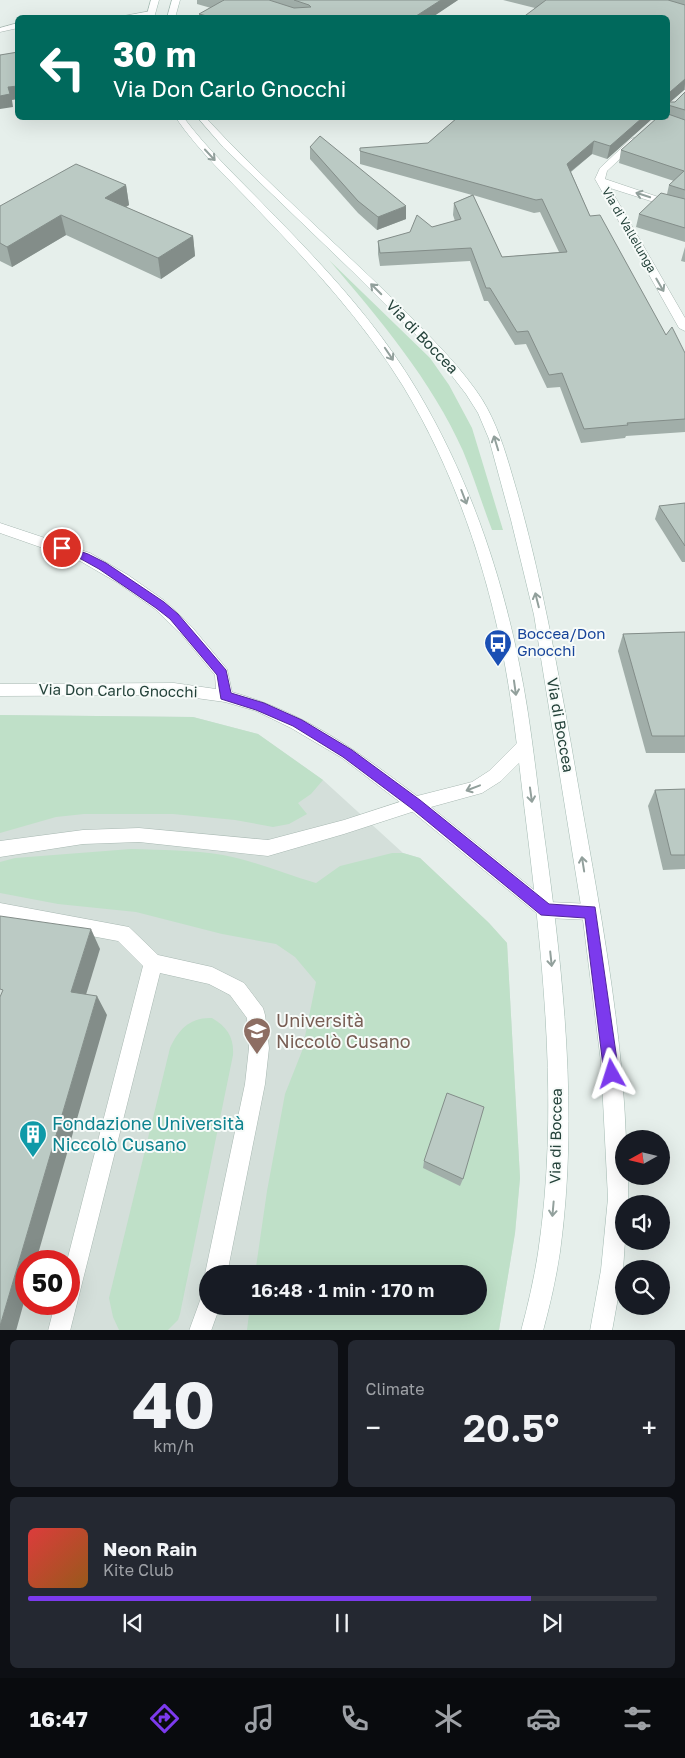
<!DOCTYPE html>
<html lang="en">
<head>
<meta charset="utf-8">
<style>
	:root { --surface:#171b24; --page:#242831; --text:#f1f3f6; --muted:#9ea1a6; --line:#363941; --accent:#7c3aed }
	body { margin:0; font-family:"Golos Text",sans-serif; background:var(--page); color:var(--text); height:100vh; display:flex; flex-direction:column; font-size:19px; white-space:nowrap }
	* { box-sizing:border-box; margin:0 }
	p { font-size:16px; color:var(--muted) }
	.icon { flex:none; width:28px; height:28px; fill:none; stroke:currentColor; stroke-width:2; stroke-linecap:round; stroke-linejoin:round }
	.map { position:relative; height:1330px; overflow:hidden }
	.details { display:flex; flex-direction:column; gap:10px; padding:10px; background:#0d0f14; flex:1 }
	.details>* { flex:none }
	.top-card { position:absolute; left:15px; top:15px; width:655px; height:105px; border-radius:8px; box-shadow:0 5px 20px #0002; background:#00695c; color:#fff; overflow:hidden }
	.needle { width:32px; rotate:262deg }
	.controls { position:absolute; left:615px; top:1130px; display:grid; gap:10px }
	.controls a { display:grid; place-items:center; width:55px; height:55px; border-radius:50%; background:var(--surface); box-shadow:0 5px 20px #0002; font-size:25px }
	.speed { position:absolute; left:15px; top:1250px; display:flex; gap:10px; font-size:25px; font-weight:700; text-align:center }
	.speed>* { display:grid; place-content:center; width:65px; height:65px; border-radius:50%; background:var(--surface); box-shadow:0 5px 20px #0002; line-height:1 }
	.speed .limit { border:8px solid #d22; background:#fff; color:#111 }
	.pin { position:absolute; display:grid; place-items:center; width:42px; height:42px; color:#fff; margin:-21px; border:2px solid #fff; border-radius:50%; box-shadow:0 1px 5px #0007 }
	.me { position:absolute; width:55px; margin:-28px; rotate:354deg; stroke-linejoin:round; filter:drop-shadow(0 0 4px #0008) }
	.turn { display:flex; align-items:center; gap:18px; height:105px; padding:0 15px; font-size:22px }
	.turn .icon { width:65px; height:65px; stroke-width:2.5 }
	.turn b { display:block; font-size:35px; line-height:42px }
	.big { font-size:38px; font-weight:600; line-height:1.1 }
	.details .tile { flex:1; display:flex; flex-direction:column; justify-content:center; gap:8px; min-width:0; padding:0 18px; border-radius:8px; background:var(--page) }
	.details .dial { align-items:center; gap:0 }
	.dial b { font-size:65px; line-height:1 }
	.song { display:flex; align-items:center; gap:15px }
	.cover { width:60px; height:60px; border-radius:8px; background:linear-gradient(135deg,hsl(0 70% 55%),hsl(30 70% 35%)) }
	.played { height:5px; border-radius:2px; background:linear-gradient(90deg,var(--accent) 80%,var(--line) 80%) }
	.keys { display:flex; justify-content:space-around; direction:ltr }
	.heat { display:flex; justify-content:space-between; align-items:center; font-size:28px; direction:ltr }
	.details .tiles { flex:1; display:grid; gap:10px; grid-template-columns:1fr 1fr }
	.tile:last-child { grid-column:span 2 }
	.trip { position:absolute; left:199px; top:1265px; width:288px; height:50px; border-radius:25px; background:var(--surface); box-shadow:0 5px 20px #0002; font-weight:600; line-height:50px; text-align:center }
	.dock { display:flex; height:80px; justify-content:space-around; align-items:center; background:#090b0e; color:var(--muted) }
	.dock .icon { width:35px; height:35px }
	.dock .selected { color:var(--accent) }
	.dock b { font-size:22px; color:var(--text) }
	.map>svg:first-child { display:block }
	.built { fill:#d4dfda; fill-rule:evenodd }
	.green { fill:#bfe0c8 }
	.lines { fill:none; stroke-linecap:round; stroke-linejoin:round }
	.service-casing { stroke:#a8b8b2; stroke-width:1 }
	.minor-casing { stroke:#a8b8b2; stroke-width:1 }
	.secondary-casing { stroke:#a4bbb3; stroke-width:1 }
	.service { fill:#fff; fill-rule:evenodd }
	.minor { fill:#fff; fill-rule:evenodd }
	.secondary { fill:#fff; fill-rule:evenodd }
	.wall { fill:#a1aea9; fill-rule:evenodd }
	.shaded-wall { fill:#838d89 }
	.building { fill:#bbcac4; stroke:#838d89 }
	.oneway { stroke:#92a09c }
	.route { fill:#7c3aed; stroke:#51269a }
	.labels { text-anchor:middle; stroke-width:4; stroke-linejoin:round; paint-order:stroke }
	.far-street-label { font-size:12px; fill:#24423a; stroke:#f7fbf9 }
	.street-label { font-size:15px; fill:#24423a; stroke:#f7fbf9 }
	.transit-label { font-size:15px; fill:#164399; stroke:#f7fbf9; text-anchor:start }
	.near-education-label { font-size:18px; fill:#785e54; stroke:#f7fbf9; text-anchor:start }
	.near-culture-label { font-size:18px; fill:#0d838f; stroke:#f7fbf9; text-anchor:start }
</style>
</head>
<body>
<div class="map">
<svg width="685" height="1331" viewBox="0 0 685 1331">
	<rect width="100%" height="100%" fill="#e6efeb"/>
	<path class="built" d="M0,715l193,2 65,17 65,46 80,73 17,5 69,65 18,20 13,235 -5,55 -16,97 -499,1zM26,1261h43v43h-43zM208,1274h270v32h-270z"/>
	<g class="green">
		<path d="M329,260l101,98 19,27 23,43 31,102h-11c-10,-26 -18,-53 -29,-79 -31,-70 -85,-134 -134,-191z"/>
		<polygon points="0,715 193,717 258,734 323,780 311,794 298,803 307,814 289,824 273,827 235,820 173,814 84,814 56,817 0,833"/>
		<path d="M131,849c31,1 61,1 92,6 32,6 62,19 93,28l24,-17 52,-13h11l17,5 69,65 18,20 13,235 -5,55 -16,97h-252l3,-24h228v-32h-223l12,-83 18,-97 17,-43 14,-69 -21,-25 -19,-13 -54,-10 -86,-22 -78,-8 -58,-11v-31l15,-4z"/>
		<path d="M212,1018c15,9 22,19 21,37l-53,259 -2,6 -10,10h-49l-6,-13 -4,-19 61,-250c8,-18 20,-31 42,-30z"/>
	</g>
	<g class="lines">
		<g class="service-casing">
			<g id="service">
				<polygon points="151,11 155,13 154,15 136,18 113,18"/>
				<polygon points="18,23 18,28 0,32 0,28"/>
				<polygon points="415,797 421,799 423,804 421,809 344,834 268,856 139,842 83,844 0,857 0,841 83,830 139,828 268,840 344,820"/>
				<polygon points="0,903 129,927 158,955 212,967 244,983 263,1008 265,1015 269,1048 265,1084 227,1274 208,1274 208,1280 205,1274 245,1084 249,1048 247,1018 230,995 209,984 160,973 70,1331 48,1331 55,1304 69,1304 69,1261 67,1261 143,966 118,941 0,919"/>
				<polygon points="208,1296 208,1306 220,1306 211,1331 189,1331 201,1298"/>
			</g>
		</g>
		<g class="minor-casing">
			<g id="minor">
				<polygon points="634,138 637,139 637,143 607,171 605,179 685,206 685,212 610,188 685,318 685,331 679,328 595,179 600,168 631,139"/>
				<path d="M0,523l90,30 38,22 37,26 27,26 35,42 5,23c74,21 125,59 185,104l55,-14 17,-11 29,-29 6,-2 6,2 2,5 -2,5 -29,29 -19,12 -51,14 118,95 42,2 6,2 3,6 -3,6 -6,2 -45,-2 -6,-2 -131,-107 -67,-51 -51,-30 -35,-17 -31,-9 -51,-7 -174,1v-12l174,-1 42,6 -1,-14 -33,-40 -27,-26 -37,-26 -38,-22 -80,-28z"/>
			</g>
		</g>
		<g class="secondary-casing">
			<g id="secondary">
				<polygon points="151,0 159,0 154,18 146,18"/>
				<polygon points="172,0 180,0 175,18 167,18"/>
				<path d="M176,118h8c24,32 53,59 81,88 56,57 111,115 152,184 50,84 83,178 102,273 12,57 17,114 25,171 19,138 35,280 16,418 -4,27 -10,53 -17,79h-22c7,-26 13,-52 17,-78 21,-140 6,-284 -11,-424 -7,-55 -12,-110 -22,-164 -18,-97 -51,-195 -102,-279 -40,-65 -91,-120 -143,-174 -29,-31 -60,-59 -84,-94z"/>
				<path d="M198,118h8c60,65 128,123 191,185 27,28 55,54 78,86 23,31 32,69 43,106 23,82 38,165 53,249 22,130 50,262 55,395h-2v37h4v28h-4l1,37 -2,29 -11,61h-22l11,-61 7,-72 -7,-136 -19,-150 -48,-297 -23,-95 -22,-81 -11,-26 -12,-19 -31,-40 -83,-83 -128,-123z"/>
			</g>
		</g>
		<use href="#service" class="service"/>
		<use href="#minor" class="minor"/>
		<use href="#secondary" class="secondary"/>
	</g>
	<g class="wall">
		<polygon points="197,0 458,0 431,18 199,18 199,14 211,8 197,4"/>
		<polygon points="503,0 685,0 685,90 684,90 670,102 675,102 685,92 685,242 636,227 639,214 667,194 669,185 674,181 619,163 621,150 668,118 668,18 535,8"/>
		<path d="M457,118h196l-46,41 -15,-5 -21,18 19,44 76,119 19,18v79l-59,4 -1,2 -44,5 -21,-56 -13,1 -21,-44 -11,1 -27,-44h-4l-14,-40 -90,5 -2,-12v-13l77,-20 -2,-6 1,-12 18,-8 -112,-31v-13l68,-8zM473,195l61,18 6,-1 19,40 -57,5z"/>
		<polygon points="310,147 406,219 377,230 358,213 310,159"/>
		<polygon points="126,185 129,205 126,207 193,236 195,256 161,279 66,235 12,267 0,261 0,206"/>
		<polygon points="685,247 685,262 681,261"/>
		<polygon points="685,503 685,562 682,562 655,519 659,506"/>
		<polygon points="685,632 685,753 646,753 618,651 623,634"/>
		<polygon points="685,789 685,869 663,870 648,806 655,790"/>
		<polygon points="424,1161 463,1179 460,1186 423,1168"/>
	</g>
	<g class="shaded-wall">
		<polygon points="441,0 458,0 431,18 413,18"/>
		<polygon points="685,79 685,84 684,90 668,104 670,92"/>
		<polygon points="18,86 18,99 12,100 13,107 0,109 0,96 8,87"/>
		<polygon points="642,118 653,118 607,159 610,146"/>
		<polygon points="594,141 592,154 565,176 567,164"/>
		<polygon points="126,185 129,205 109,217 105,198"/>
		<polygon points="406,206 406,219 377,230 378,217"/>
		<polygon points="61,215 66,235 12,267 7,247"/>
		<polygon points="193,236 195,256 161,279 158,258"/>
		<polygon points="91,929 100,949 81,1011 71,992"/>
		<polygon points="97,996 107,1015 36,1261 26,1261 26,1295 16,1331 0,1331 0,1326"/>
	</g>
	<g class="building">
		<polygon points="223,0 269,0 294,8 311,7 309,5 294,0 441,0 413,18 205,18 207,16 199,14 224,0"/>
		<polygon points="546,0 668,0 685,5 685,79 670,92 669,102 675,102 685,92 685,110 668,105 668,18 522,18"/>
		<polygon points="18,52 18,86 8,87 10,94 0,96 0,55"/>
		<polygon points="668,114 685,120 685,190 669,185 684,171 621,150 657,118 668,118"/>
		<polygon points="457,118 642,118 610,146 594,141 567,164 590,216 600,215 666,335 672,327 685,353 685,419 627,423 628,425 584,429 562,373 549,375 528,331 517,332 490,288 486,288 471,248 380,253 378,241 410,232 417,215 432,227 461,219 454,203 473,195 502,257 567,252 542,199 536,200 360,151 360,148 428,143"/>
		<polygon points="320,136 406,206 378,217 358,201 310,147"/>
		<polygon points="76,164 126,185 105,198 193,236 158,258 61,215 7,247 0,243 0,206"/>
		<polygon points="661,193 685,199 685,228 639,214"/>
		<polygon points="685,503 685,546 659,506"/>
		<polygon points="685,632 685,736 652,736 623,634"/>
		<polygon points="685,789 685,855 671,855 655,790"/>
		<polygon points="0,916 91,929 71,992 97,996 0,1326 0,997 3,990 0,989"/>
		<polygon points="447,1093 484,1107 463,1179 424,1161"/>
	</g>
	<defs><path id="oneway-shaft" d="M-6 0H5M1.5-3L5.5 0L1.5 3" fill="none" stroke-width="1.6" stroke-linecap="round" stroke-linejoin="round" transform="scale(1.25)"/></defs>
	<g class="oneway">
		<use href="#oneway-shaft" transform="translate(210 155) rotate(47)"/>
		<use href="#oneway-shaft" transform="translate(643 195) rotate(-162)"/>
		<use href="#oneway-shaft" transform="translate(660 285) rotate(60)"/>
		<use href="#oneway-shaft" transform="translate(376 289) rotate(-135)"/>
		<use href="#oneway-shaft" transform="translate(389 354) rotate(56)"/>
		<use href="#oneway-shaft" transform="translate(496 443) rotate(-107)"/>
		<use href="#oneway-shaft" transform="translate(464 497) rotate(69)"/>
		<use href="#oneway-shaft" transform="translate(537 600) rotate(-104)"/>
		<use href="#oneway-shaft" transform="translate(515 688) rotate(82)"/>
		<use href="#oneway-shaft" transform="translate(473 788) rotate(159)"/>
		<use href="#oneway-shaft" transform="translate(531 795) rotate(82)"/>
		<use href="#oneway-shaft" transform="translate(583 864) rotate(-99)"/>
		<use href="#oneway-shaft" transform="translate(551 959) rotate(84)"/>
		<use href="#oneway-shaft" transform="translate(553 1209) rotate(95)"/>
	</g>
	<polygon class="route" points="62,545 88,554 106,563 164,602 178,614 226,670 231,693 264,703 302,720 352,750 420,800 549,904 595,907 619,1074 617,1080 612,1082 606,1080 604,1074 585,918 541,915 411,808 343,757 293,726 256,710 221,699 217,675 170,619 156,608 99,569 81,559 58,551 56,548 58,546"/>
	<defs>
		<g id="bus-pin" transform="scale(1.4375)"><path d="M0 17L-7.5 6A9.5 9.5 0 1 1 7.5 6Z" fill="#1a4fb4" stroke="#f7fbf9"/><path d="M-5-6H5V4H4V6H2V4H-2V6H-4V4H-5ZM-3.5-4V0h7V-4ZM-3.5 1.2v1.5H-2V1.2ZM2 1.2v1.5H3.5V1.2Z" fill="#fff"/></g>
		<g id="university-pin" transform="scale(1.4375)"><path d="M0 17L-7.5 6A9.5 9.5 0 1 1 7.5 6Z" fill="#8d6e63" stroke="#f7fbf9"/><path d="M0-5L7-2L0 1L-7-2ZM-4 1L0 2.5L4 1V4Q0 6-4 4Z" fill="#fff"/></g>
		<g id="building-pin" transform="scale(1.4375)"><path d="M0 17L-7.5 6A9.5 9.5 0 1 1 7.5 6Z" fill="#0f9aa8" stroke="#f7fbf9"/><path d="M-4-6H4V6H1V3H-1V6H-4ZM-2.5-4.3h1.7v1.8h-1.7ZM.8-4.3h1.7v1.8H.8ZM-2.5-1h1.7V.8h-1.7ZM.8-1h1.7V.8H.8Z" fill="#fff"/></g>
	</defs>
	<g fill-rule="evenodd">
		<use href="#bus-pin" x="498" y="643"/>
		<use href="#university-pin" x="257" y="1031"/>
		<use href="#building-pin" x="33" y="1134"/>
	</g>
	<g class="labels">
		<g class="far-street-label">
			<text transform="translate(629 230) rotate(60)" y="4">Via di Vallelunga</text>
		</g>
		<g class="street-label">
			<text transform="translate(422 337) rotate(46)" y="5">Via di Boccea</text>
			<text transform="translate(118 691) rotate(1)" y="5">Via Don Carlo Gnocchi</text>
			<text transform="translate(560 725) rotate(80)" y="5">Via di Boccea</text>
			<text transform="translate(556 1136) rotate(-89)" y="5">Via di Boccea</text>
		</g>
		<g class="transit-label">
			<text x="517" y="639">Boccea/Don<tspan x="517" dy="17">Gnocchi</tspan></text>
		</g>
		<g class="near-education-label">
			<text x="276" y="1027">Università<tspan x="276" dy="21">Niccolò Cusano</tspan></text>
		</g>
		<g class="near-culture-label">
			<text x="52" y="1130">Fondazione Università<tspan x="52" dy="21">Niccolò Cusano</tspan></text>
		</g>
	</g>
</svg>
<div class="controls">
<a><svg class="needle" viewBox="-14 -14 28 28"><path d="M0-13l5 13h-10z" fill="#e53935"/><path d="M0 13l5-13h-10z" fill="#9ea1a6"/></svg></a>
<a><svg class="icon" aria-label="sound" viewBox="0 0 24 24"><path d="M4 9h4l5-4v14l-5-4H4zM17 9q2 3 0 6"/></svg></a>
<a><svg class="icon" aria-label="search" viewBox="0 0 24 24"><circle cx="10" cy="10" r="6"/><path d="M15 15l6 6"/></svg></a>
</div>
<div class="speed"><div class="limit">50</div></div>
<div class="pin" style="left:62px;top:548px;background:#d93025"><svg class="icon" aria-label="arrive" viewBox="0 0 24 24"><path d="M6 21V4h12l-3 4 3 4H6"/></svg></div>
<svg class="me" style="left:612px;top:1074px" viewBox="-20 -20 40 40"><path d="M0-17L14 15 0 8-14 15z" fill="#7c3aed" stroke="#fff" stroke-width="4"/></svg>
<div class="trip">16:48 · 1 min · 170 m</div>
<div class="top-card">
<div class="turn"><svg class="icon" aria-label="left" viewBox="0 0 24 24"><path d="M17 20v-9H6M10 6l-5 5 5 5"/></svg><div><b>30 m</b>Via Don Carlo Gnocchi</div></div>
</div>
</div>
<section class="details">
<div class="tiles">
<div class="tile dial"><b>40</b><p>km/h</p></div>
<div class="tile"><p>Climate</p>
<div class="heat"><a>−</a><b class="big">20.5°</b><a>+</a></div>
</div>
<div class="tile">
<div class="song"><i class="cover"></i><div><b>Neon Rain</b><p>Kite Club</p></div></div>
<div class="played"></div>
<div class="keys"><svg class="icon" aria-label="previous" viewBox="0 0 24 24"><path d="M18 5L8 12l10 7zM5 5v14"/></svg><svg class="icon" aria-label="pause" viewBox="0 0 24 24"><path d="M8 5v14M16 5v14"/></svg><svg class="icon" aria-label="next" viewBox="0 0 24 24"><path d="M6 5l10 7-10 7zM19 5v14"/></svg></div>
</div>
</div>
</section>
<nav class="dock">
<b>16:47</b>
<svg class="icon selected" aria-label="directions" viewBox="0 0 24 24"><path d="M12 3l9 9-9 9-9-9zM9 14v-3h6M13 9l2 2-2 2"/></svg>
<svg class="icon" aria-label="music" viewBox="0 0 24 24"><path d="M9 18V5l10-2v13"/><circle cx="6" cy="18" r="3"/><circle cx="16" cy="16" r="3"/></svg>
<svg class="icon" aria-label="phone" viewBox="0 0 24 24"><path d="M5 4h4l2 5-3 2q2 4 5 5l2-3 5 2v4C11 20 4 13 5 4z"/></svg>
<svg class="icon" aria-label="climate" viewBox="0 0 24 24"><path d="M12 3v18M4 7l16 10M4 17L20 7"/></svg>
<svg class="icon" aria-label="car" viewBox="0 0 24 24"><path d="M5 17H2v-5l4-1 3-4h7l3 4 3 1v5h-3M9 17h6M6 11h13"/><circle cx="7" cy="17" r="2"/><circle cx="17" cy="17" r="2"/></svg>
<svg class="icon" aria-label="filters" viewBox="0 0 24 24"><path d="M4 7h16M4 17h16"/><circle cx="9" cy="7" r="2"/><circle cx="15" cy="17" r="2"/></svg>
</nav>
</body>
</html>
